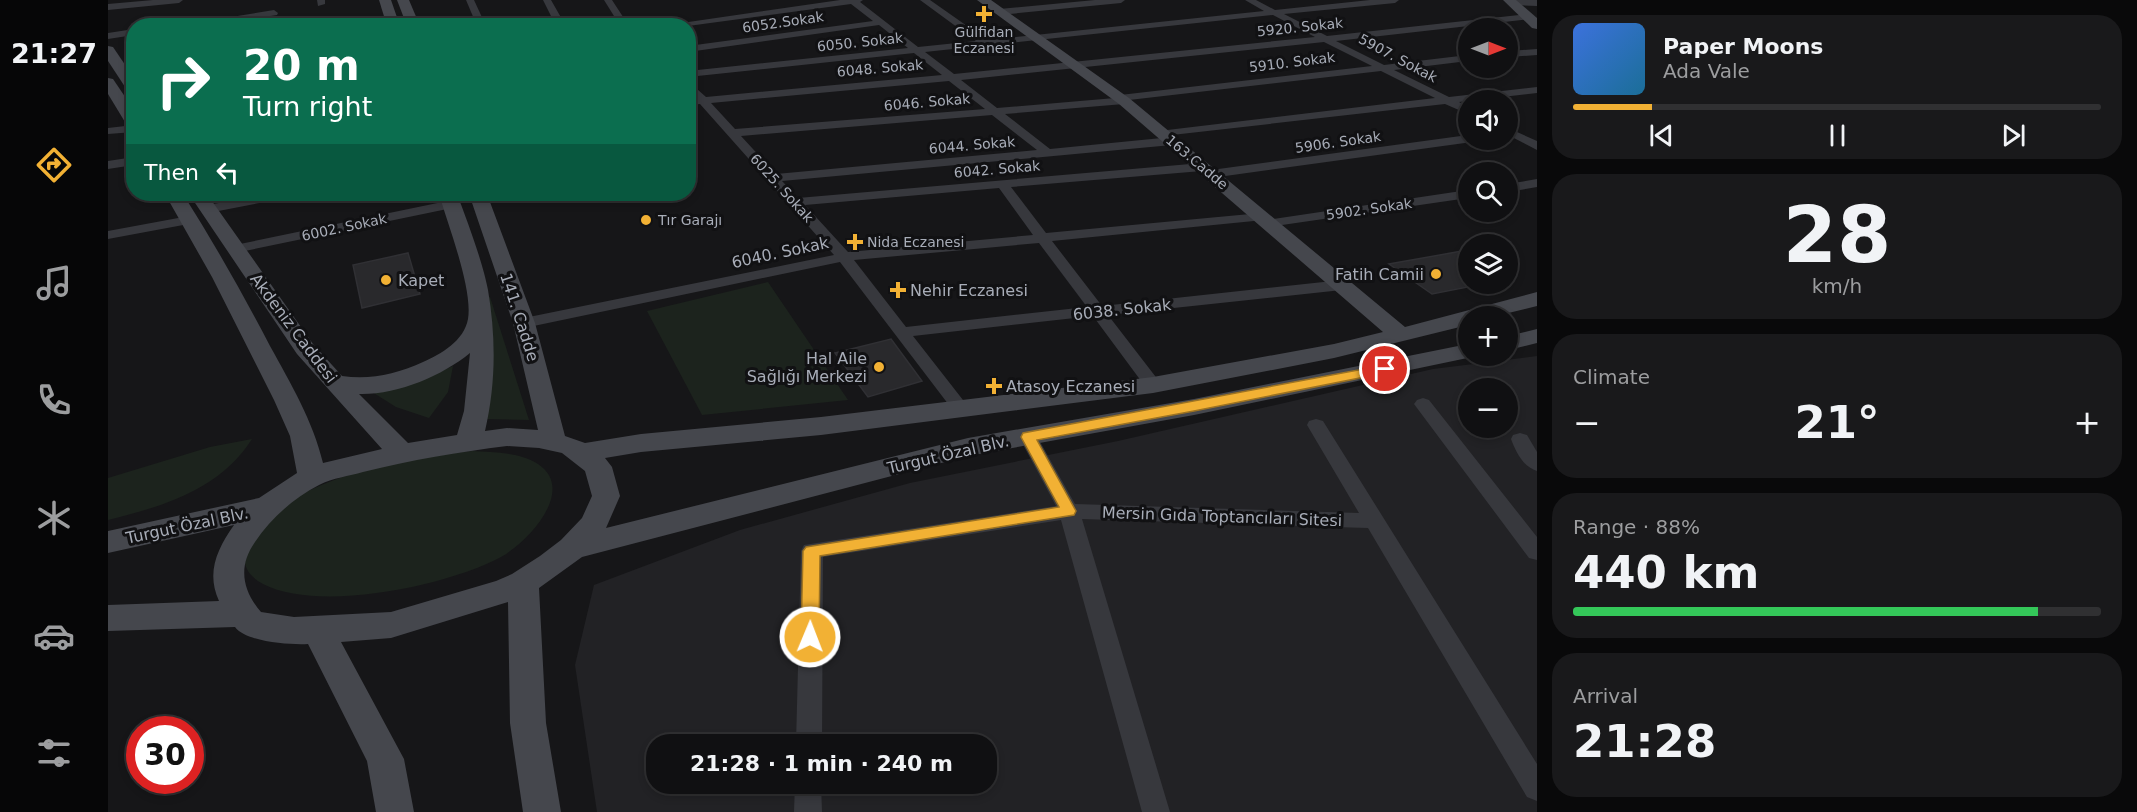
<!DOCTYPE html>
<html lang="en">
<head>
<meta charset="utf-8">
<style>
	:root { --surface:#101012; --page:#19191b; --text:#f1f3f6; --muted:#9c9d9f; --line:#303032; --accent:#f2b134 }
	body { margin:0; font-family:"DejaVu Sans",sans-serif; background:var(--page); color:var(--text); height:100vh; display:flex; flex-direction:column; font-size:22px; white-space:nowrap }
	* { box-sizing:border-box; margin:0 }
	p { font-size:20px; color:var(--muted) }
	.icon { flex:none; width:33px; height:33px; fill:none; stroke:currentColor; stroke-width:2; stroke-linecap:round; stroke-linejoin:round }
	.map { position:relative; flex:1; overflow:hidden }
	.side { display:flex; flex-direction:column; gap:15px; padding:15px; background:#09090a; width:600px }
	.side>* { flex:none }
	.banner { position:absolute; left:18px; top:18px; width:570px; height:183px; border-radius:24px; box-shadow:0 3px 9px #0003,0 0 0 2px var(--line); background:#0b6e4f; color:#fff; overflow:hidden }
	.needle { width:39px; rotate:90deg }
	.fabs { position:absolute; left:1350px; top:18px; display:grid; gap:12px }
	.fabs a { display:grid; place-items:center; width:60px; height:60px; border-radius:50%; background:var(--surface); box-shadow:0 3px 9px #0003,0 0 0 2px var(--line); font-size:30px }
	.speed { position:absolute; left:18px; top:716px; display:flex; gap:12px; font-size:30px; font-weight:700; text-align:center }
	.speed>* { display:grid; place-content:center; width:78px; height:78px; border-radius:50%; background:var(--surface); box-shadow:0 3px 9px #0003,0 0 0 2px var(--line); line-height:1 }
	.speed .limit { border:9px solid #d22; background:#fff; color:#111 }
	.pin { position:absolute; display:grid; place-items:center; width:51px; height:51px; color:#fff; margin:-26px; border:3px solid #fff; border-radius:50%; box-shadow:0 2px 6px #0007 }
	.me { position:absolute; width:66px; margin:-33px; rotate:1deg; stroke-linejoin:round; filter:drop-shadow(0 0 4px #0008) }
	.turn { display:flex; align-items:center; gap:21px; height:126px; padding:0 18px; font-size:27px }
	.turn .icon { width:78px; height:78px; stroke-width:2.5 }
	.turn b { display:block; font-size:42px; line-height:51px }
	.then { display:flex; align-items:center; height:57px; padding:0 18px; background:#0003; gap:12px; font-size:22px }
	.big { font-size:45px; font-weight:600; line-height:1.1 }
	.side .widget { flex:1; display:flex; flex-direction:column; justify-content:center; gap:9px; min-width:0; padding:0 21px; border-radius:24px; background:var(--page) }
	.side .dial { align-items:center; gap:0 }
	.dial b { font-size:78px; line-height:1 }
	.song { display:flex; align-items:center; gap:18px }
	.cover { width:72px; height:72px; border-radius:9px; background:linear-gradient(135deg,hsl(220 70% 55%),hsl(200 70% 35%)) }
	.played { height:6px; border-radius:3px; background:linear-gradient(90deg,var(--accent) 15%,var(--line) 15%) }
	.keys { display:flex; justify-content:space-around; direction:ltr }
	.heat { display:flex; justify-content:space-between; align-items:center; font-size:33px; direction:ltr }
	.charge { height:9px; border-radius:4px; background:linear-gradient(90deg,#34c759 88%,var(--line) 0) }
	.trip { position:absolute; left:538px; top:734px; width:351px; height:60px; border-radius:24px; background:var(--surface); box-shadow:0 3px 9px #0003,0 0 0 2px var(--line); font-weight:600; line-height:60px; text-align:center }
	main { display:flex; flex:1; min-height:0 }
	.tabs { display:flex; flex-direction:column; width:108px; justify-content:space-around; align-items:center; background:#060607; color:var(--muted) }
	.tabs .icon { width:42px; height:42px }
	.tabs .active { color:var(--accent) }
	.tabs b { font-size:27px; color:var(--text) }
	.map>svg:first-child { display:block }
	.built { fill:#222225; fill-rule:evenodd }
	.green { fill:#1c231d }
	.building { fill:#29292c; stroke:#303034; stroke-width:1.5 }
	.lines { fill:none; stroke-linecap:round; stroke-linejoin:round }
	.street { fill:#37383d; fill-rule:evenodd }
	.secondary { fill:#45474d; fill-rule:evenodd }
	.route { fill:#f2b134; stroke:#9d7322; stroke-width:1.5 }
	.poi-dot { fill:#f2b134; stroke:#111113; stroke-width:2 }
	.labels { text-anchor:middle; stroke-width:6; stroke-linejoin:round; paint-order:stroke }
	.far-street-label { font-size:14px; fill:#a8adb8; stroke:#111113 }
	.far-poi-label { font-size:14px; fill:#a8adb8; stroke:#111113; text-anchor:start }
	.street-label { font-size:16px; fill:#a8adb8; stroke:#111113 }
	.poi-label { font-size:16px; fill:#a8adb8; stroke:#111113; text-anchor:start }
</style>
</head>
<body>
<main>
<nav class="tabs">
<b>21:27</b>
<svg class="icon active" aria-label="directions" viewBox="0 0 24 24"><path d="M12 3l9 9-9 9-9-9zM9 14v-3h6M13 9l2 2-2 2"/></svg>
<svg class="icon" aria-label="music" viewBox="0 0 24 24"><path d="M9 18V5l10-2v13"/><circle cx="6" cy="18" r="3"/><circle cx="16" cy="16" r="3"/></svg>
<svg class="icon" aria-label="phone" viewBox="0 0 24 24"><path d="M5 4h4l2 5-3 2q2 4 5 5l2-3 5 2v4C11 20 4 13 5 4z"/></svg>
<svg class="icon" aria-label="climate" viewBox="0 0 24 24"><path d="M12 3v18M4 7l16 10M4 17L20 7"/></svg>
<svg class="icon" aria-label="car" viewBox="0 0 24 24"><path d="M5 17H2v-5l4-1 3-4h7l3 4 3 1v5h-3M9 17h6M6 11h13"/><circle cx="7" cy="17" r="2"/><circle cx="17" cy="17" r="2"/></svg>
<svg class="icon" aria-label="filters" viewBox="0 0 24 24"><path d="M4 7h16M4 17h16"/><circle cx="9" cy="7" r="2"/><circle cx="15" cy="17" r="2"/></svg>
</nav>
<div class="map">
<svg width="1429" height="812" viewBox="0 0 1429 812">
	<rect width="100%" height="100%" fill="#161618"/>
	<path class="built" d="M1429,356v456h-940l-22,-147 19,-80 146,-55 170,-47 208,-42 315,-72zM1360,388h40v40h-40zM549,744h330v39h-330z"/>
	<g class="green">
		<polygon points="660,282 740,400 594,415 539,311"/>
		<polygon points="382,297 421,420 376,419 374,298"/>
		<polygon points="345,366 340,392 321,418 288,407 261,390 308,382"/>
		<path d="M144,439c-33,51 -88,67 -144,81v-42l102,-31z"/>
		<path d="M364,451c21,1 48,1 66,13 39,26 -10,78 -37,93 -54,29 -182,56 -238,27 -13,-7 -21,-17 -18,-32 0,-6 5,-11 8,-16 37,-59 154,-78 219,-85z"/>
	</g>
	<g class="building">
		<polygon points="1360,250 1360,287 1324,294 1281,264"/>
		<polygon points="300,253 312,294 254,308 245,265"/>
		<polygon points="783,339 814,381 760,397 727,353"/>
	</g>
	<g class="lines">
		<g class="street">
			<polygon points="45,0 75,0 71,3 0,10 0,4"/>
			<polygon points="209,0 217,0 217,4 210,6"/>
			<polygon points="358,0 366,0 378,26 369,26"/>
			<polygon points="435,0 443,0 455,21 506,16 496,0 504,0 521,26 512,26 509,21 463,26 428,26 446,22"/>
			<path d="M732,0h23l-3,2 58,45 58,-6 -56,-41h10l57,40 277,-29 -19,-11h11l19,10 95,-10h29l-4,3 -111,11 43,22 201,-22 3,1v4l-195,22 48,24 84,-10v6l-74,9 55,27 88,-10v6l-78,9 9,5v7l-23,-10 -282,32 -6,-3 2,-2 276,-33 -54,-27 -252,29 -5,4 -119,10 45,35 122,-12 6,4 -6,4 -390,36 16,17 404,-35 6,4 -6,4 -191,16 35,46 215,-20 5,1 2,3 -2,3 202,-30v8l-199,29 -5,-1 -2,-3 2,-3 -212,21 50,65 240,-26 8,5 -8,5 -234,25 54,70 -3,4h-12l-54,-73 -180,20 57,73 -3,4h-12l-115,-151 -316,66 -6,-2 -2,-3 8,-5 310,-63 -134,-151 -12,1v-6l7,-1 -7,-7v-10l18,16 236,-22 -28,-22 -226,24v-6l220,-23 -29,-23 -191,27v-6l185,-25 -22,-17 -163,22h-27zM1165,15l42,22 -361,37 -29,-22zM1216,42l48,24 -252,29 -5,3 -118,10 -36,-28zM841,81l36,28 -250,20 -24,-26zM884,115l45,35 -261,24 -35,-38zM891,188l34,47 -185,17 -43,-47zM931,243l48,64 -181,20 -52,-67z"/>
			<polygon points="987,0 1017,0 1013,3 891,15 887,12 891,9"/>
			<polygon points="1402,0 1429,0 1429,6 1404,5 1400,2"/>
			<polygon points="166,10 170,13 169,15 95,26 68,26"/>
			<polygon points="26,29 26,35 0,39 0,33"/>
			<polygon points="1429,49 1429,55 1400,57 1400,51"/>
			<polygon points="26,67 26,73 13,74 8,71 13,68"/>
			<polygon points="26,125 26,132 0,134 0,128"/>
			<polygon points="1400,128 1429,141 1429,150 1400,135"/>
			<polygon points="1360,135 1360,140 1366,140 1364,142 1103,178 1097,174 1103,170"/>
			<polygon points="26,157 26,165 0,169 0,161"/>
			<polygon points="1429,179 1429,187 1400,192 1400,184"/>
			<polygon points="159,194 184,194 177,198 100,213 93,209 100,205"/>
			<polygon points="344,200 349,201 351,204 349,207 127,253 120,249 127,245"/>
			<polygon points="81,216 88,220 86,223 0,239 0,231"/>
			<polygon points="1315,398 1321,400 1429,537 1429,560 1421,558 1309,408 1306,404 1309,400"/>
			<polygon points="1208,419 1215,421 1429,764 1429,801 1419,797 1260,528 974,519 1062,812 1034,812 953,520 715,557 714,744 688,744 693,551 696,545 948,506 911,437 913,433 920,431 927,433 967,504 1251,513 1199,425 1201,421"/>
			<path d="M1412,433l7,2 10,17v19c-14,-4 -21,-19 -26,-32l2,-4z"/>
			<polygon points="687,783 713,783 714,812 686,812"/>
		</g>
		<g class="secondary">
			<polygon points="271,0 283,0 292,26 279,26"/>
			<polygon points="289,0 301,0 312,26 299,26"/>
			<path d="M869,0h14l138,98 276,229 132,-35v14l-41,10h-28v9l-134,33 -181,35 -332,42 -180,17 -36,6 7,9 8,29 -14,32 362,-90 226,-39 274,-55v12h9l-283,59 -226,41 -386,101 -43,31 7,135 15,89h-38l-13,-89 -2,-121 -117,36 -50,4 63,117 10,53h-38l-9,-51 -59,-117c-18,1 -62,-2 -73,-17l-127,4v-26l111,-4c-13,-28 -2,-52 15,-76l-126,28v-22l151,-33 38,-25 -7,-37 -16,-36 -62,-123 -47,-83h18c31,49 60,100 87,152 21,38 43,75 53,117l59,-14 -85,-95 -108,-160h18l106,150 29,32c29,4 54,-2 81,-14 18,-8 41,-21 45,-43 5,-30 -20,-94 -29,-125h18c10,26 26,69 31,96 8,47 8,94 -3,141l22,-3 31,2 -25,-107 -44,-129h18l48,129 30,113 20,7 56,-9 180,-17 332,-40 181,-33 49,-12 -264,-228zM362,353l-6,58 -7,24 -49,8 -49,-49c38,1 83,-18 111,-41zM399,446l32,2 23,5 23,18 7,25 -10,22 -21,22 -21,16 -28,18 -16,7 -105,31 -97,5 -33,-5c-19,-22 -23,-46 -6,-70 16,-24 39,-44 64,-57 14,-7 30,-9 44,-13 48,-12 96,-20 144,-26z"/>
			<polygon points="1395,0 1408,0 1429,18 1429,29 1424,28"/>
			<polygon points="0,46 5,47 26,78 26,94 21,93 0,61"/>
			<polygon points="0,78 5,79 26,110 26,129 20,127 0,94"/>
			<polygon points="1429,329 1429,343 1400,350 1400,336"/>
		</g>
	</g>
	<polygon class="route" points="1277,365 1284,369 1282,372 1086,411 929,440 968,511 966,515 712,556 711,637 709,642 702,644 696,642 693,637 695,551 698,547 951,507 913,437 915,433"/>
	<g class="poi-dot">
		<path d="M873 5h6v6h6v6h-6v6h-6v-6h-6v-6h6z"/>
		<circle cx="538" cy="220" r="6"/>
		<path d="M744 233h6v6h6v6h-6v6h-6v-6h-6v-6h6z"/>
		<circle cx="1328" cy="274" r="6"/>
		<circle cx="278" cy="280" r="6"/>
		<path d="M787 281h6v6h6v6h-6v6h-6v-6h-6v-6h6z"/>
		<circle cx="771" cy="367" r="6"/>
		<path d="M883 377h6v6h6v6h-6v6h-6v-6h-6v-6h6z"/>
	</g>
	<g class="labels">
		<g class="far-street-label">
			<text transform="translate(675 22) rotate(-8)" y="5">6052.Sokak</text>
			<text transform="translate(1192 27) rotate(-6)" y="5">5920. Sokak</text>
			<text transform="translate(752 42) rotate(-6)" y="5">6050. Sokak</text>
			<text transform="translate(1290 58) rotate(28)" y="5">5907. Sokak</text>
			<text transform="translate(1184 62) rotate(-7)" y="5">5910. Sokak</text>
			<text transform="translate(772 68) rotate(-5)" y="5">6048. Sokak</text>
			<text transform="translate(819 102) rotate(-5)" y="5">6046. Sokak</text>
			<text transform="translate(1230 142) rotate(-8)" y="5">5906. Sokak</text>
			<text transform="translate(864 145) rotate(-5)" y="5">6044. Sokak</text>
			<text transform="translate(1089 162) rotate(40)" y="5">163.Cadde</text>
			<text transform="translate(889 169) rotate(-5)" y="5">6042. Sokak</text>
			<text transform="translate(674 188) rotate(48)" y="5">6025. Sokak</text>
			<text transform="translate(1261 209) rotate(-8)" y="5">5902. Sokak</text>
			<text transform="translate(236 227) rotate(-12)" y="5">6002. Sokak</text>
		</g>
		<g class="far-poi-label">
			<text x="876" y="37" text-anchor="middle">Gülfidan<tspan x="876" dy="16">Eczanesi</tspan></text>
			<text x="550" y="225">Tır Garajı</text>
			<text x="759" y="247">Nida Eczanesi</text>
		</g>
		<g class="street-label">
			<text transform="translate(672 252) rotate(-12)" y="6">6040. Sokak</text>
			<text transform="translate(1014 309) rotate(-6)" y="6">6038. Sokak</text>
			<text transform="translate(412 317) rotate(72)" y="6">141. Cadde</text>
			<text transform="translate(186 328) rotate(53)" y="6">Akdeniz Caddesi</text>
			<text transform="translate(840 454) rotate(-13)" y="6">Turgut Özal Blv.</text>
			<text transform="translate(1114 516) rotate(2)" y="6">Mersin Gıda Toptancıları Sitesi</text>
			<text transform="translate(79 525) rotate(-12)" y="6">Turgut Özal Blv.</text>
		</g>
		<g class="poi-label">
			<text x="1316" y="280" text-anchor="end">Fatih Camii</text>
			<text x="290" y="286">Kapet</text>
			<text x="802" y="296">Nehir Eczanesi</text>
			<text x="759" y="364" text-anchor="end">Hal Aile<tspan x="759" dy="18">Sağlığı Merkezi</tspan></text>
			<text x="898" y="392">Atasoy Eczanesi</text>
		</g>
	</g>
</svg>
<div class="fabs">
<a><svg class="needle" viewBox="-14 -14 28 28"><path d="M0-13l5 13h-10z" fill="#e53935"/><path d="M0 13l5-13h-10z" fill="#9c9d9f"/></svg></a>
<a><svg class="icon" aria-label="sound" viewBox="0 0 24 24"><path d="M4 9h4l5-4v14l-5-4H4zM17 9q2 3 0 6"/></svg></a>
<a><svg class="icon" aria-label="search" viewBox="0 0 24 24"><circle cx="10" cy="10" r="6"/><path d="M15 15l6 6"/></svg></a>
<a><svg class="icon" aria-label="layers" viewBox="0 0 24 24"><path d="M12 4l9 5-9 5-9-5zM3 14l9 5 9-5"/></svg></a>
<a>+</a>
<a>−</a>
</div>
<div class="speed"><div class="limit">30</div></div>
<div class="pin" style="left:1277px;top:369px;background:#d93025"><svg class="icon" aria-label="arrive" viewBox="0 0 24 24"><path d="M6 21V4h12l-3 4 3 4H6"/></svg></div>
<svg class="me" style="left:702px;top:637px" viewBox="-20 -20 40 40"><circle r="17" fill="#f2b134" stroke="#fff" stroke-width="3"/><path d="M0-11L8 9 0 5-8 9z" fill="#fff"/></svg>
<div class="trip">21:28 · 1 min · 240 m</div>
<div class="banner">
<div class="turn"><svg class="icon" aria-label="right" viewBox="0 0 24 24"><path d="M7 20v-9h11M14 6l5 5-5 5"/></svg><div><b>20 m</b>Turn right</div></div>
<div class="then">Then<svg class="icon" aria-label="left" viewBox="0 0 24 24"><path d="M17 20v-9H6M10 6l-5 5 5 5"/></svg></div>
</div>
</div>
<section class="side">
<div class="widget">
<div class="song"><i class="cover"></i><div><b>Paper Moons</b><p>Ada Vale</p></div></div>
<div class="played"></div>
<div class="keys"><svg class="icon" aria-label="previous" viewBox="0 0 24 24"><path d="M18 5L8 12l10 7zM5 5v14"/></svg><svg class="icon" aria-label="pause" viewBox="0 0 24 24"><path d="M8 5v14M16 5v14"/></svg><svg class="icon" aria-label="next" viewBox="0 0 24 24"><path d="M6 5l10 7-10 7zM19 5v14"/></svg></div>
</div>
<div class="widget dial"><b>28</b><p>km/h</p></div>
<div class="widget"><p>Climate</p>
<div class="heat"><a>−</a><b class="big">21°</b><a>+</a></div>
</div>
<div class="widget"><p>Range · 88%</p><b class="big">440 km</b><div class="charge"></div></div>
<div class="widget"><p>Arrival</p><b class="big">21:28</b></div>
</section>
</main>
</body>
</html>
